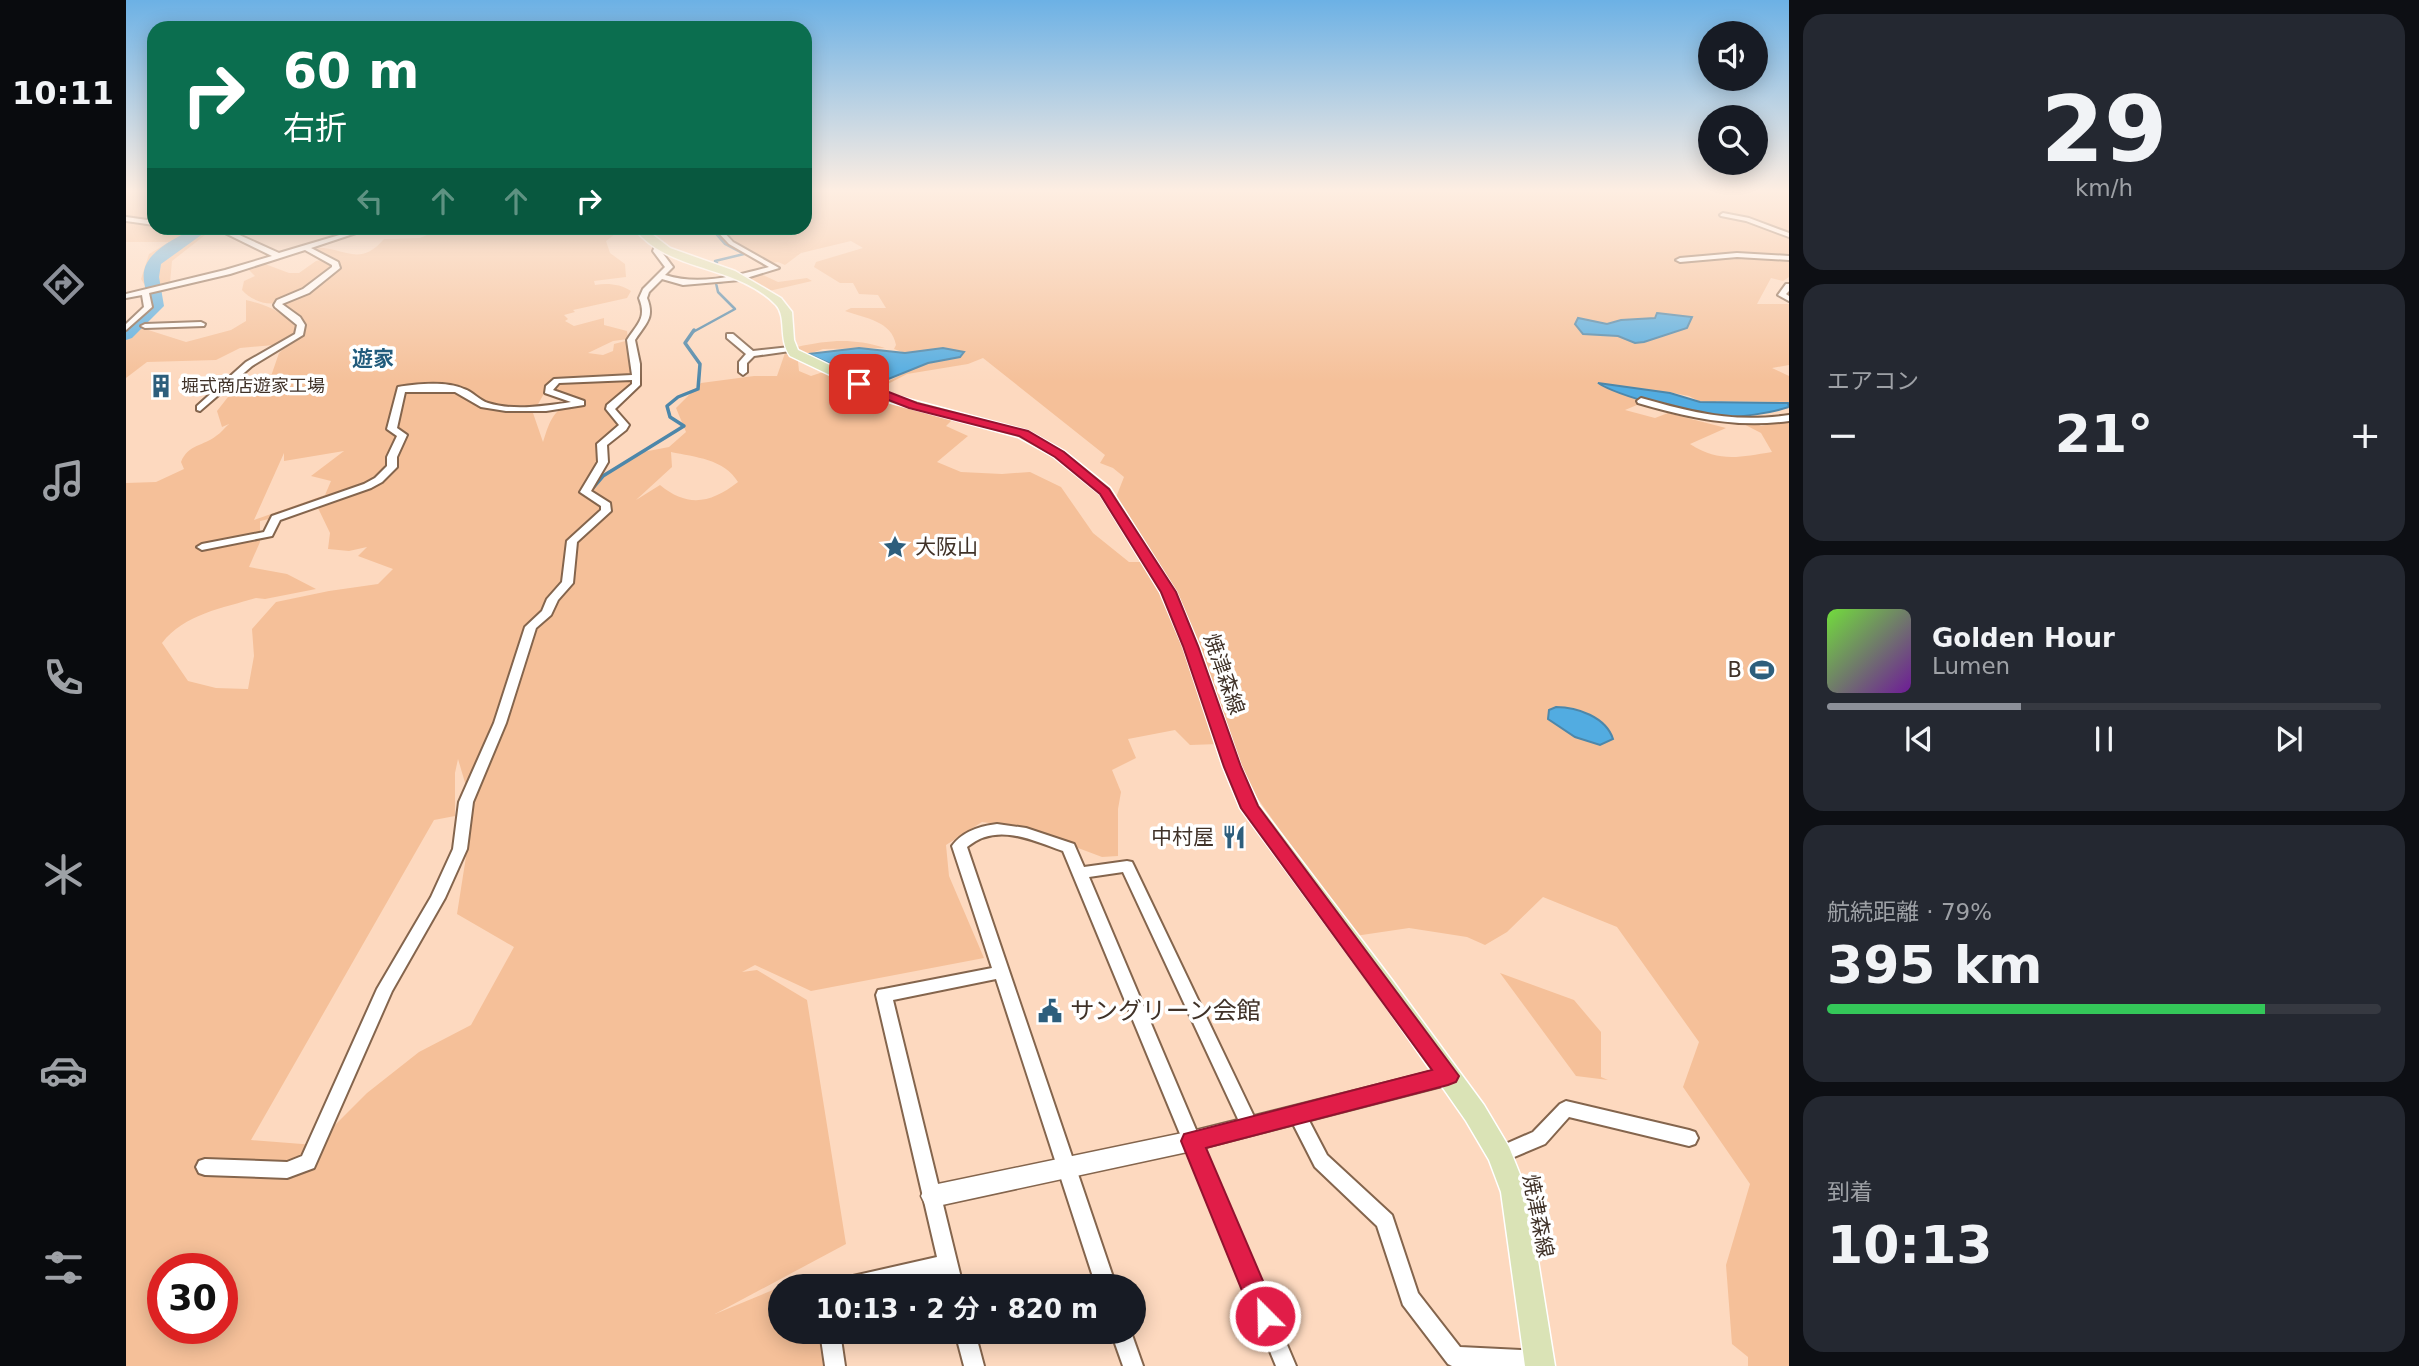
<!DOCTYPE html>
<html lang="ja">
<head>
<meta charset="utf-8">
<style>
	:root { --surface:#171b24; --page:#242831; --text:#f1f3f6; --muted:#9ea1a6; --line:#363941; --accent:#8c9099 }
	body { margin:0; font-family:"DejaVu Sans","Noto Sans JP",sans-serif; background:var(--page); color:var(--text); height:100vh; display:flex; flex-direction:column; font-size:26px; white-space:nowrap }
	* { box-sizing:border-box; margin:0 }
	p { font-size:23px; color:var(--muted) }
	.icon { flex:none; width:38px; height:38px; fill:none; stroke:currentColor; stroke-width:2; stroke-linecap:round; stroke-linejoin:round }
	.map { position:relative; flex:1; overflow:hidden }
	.sheet { display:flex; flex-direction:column; gap:14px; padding:14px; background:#0d0f14; width:630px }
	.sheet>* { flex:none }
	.top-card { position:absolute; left:21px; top:21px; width:665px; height:214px; border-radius:21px; box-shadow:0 4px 18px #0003; background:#0b6e4f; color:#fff; overflow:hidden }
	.fabs { position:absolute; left:1572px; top:21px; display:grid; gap:14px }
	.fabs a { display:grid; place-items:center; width:70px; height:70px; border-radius:50%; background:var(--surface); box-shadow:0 4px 18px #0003; font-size:35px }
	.speed { position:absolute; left:21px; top:1253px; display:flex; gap:14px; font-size:35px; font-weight:700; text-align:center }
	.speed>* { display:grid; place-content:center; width:91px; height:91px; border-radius:50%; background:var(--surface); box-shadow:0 4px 18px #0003; line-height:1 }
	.speed .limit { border:10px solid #d22; background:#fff; color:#111 }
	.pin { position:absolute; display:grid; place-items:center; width:60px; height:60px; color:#fff; margin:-30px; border-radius:14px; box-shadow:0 4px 10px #0006 }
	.me { position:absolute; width:77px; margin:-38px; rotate:337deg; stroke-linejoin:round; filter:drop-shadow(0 0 5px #0008) }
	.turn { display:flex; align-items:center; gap:24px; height:147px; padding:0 21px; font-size:32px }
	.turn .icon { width:91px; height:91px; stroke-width:2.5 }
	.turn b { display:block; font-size:49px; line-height:60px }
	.lanes { display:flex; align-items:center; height:66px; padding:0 21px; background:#0003; justify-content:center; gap:35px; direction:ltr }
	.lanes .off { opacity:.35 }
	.big { font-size:52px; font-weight:600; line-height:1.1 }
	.sheet .widget { flex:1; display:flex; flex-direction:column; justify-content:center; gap:10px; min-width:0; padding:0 24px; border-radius:21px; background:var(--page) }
	.sheet .dial { align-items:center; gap:0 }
	.dial b { font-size:91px; line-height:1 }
	.song { display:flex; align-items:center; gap:21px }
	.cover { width:84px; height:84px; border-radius:10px; background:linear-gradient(135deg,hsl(100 70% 55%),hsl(280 70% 35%)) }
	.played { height:7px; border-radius:4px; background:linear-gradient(90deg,var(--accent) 35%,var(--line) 35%) }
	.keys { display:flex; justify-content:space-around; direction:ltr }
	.heat { display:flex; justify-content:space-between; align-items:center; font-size:38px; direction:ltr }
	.charge { height:10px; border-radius:5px; background:linear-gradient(90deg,#34c759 79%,var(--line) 0) }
	.trip { position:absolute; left:642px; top:1274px; width:378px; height:70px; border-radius:35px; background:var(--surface); box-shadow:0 4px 18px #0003; font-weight:600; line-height:70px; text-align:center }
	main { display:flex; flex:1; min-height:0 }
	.dock { display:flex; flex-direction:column; width:126px; justify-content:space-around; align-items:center; background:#090b0e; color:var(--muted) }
	.dock .icon { width:49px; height:49px }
	.dock .selected { color:var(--accent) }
	.dock b { font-size:32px; color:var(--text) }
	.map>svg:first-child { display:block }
	.green { fill:#f5c099; fill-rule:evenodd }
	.water { fill:#52ace1; stroke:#4d87aa; stroke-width:2 }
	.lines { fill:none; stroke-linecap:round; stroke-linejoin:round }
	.stream-far1 { stroke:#4d87aa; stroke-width:2.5 }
	.stream { stroke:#4d87aa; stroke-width:3.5 }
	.river { fill:#52ace1; fill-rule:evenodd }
	.street-casing { stroke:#84654d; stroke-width:4 }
	.secondary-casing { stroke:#84654d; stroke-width:3 }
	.primary-casing { stroke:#fff; stroke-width:3 }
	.street { fill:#fff; fill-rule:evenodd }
	.secondary { fill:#fff; fill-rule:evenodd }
	.primary { fill:#dae3b6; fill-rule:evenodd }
	.route { fill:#e11d48; stroke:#92132f; stroke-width:2 }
	.labels { text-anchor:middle; stroke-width:7; stroke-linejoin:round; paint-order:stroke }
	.far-poi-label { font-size:18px; fill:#403228; stroke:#fff; text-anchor:start }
	.far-quarter-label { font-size:21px; font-weight:bold; fill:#215b7c; stroke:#fff }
	.poi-label { font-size:21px; fill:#403228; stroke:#fff; text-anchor:end }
	.street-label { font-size:21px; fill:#403228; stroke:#fff }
	.near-poi-label { font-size:24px; fill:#403228; stroke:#fff; text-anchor:start }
</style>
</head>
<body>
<main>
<nav class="dock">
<b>10:11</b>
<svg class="icon selected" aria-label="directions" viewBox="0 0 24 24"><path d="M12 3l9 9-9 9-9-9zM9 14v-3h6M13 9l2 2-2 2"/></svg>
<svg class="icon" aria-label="music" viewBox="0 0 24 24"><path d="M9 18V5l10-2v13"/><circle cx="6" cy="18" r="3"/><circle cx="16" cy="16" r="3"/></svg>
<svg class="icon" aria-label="phone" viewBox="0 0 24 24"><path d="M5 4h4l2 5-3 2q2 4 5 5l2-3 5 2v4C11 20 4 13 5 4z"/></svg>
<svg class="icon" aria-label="climate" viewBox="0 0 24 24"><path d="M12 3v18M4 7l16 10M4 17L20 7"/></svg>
<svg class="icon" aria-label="car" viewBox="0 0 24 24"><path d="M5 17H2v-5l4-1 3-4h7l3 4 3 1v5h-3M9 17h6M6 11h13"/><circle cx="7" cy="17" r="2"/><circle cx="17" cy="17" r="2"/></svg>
<svg class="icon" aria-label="filters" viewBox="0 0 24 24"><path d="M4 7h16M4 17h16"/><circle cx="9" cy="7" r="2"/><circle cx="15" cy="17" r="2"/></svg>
</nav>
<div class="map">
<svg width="1663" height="1366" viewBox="0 0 1663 1366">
	<rect width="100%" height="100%" fill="#fdd9bf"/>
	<g class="green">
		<polygon points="0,191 28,191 28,228 88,228 46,261 44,283 21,289 15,279 23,254 43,242 0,242"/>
		<path d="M679,191h984v86l-6,4 -12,-3 -14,26h32v61l-17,3 17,8v26l-74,-1 46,25 28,-5v945h-41v-9l-16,-13 -6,-79 24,-81 -67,-97 16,-45 -82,-115 -74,-30 -36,35 -22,13 -18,-8 -58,-9 -54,8 -136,-192 -29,1 -15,-15 -47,9 8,19 -24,12 9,22 -3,17v47l-16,1 -77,-29 -43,-6 -36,23 3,31 35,82 -173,33 -56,-26 -13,7 15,-2 50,30 39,244 -131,70 65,-27v45h38l5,34h-697v-883l30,-1 28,-13 -3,-7c7,-18 23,-16 35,-26 5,-3 8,-8 13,-12l-7,3 -5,-16 11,-14 41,-15 10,-29 20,-18 -25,10 -34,3 -24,12 -69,2 -21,16v-49l23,-21 -2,-14 15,-3 -1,15 -32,33 13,-11 44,14 45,-12 15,-9v-21c21,5 41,13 53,32l2,-7 -22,-23c-11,5 -30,-3 -37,-12l2,-9 11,-5 -7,-7 17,-5 24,9h10l17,-12 9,-2 -18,-10c33,-7 50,22 77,-10l36,-1 23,-10h188l-16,6 -9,7 4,12 15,11 1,13 -32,4 1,4c13,-2 25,-1 36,6l-4,7 -54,12 2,2 -11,3 4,4 -3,2 9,5 30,-8v7l23,6 1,8 -15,2 -25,12 15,2 10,-4 1,-7 19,-5 -6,7 8,25 -5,4 4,2 -5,13 -19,19 11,13 -19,22 -11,36 52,-28 26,-5 17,-15 -10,-24 25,-25 53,-7h23l8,-23 13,8 1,10 12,5 12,-4 55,27 4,-3 73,21 -9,9 22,10 -31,26 24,10 41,2 28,-2 31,15 32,46 36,29h17l-33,-57 11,-28 -11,-9 -13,-5 5,-8 -122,-97 -15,6 -61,10 -23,12 -24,-6 -50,-22 -13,-11c33,-7 55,-9 88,1l-62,1 -14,5 57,26 23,1 35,-18 35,-6 4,-4 -20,-5 -38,5 -11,-4 2,-4c-4,-24 -31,-27 -51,-34l6,-3h35l-8,-13 -19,-1 -6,-11h-13l-26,-16 2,-5 47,-14 -12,-7 -50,12 -16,12 -7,-3 -6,1 -32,-18 -19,-17h84zM424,383l5,12 24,8c-26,3 -29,18 -36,39l-10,-29zM1542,392l21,4 72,37 11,19c-33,5 -52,11 -82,-8l36,-16 -58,-15 -13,5 -30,-8zM218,451l-33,25 20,5 -6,14 -71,25 30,-67v8zM545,452c24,5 53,7 67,30 -27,21 -50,26 -78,3l-24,15 36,-33zM192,508l12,25 -2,16 21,2 18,-4 -9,9 35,13 -15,15 -49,7 -53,11 -24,27 2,27 -6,33 -32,-1 -28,-7 -26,-38c22,-29 61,-35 94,-45l9,1 51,-10 -29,-15 -38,-7 11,-25v-21zM332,759l11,37 9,-16 -21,134 57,33 -43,78 -52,27 -52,41 -52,52 -64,-5 183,-320 21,-4v-43zM37,1269h59v59h-59z"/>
		<polygon points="635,274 652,282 681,278 686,281 643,291 618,278"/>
		<polygon points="1374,973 1448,1000 1475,1032 1475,1077 1482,1080 1450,1076"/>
	</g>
	<g class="water">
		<polygon points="1531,313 1566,317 1561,328 1518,342 1509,343 1492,336 1457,334 1449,324 1452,318 1481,324 1495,320 1529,318"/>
		<polygon points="733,348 779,353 817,348 838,352 834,357 802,363 755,382 740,380 682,354"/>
		<path d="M1472,383l72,10 30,9 88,1 1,4c-18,6 -51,11 -70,10 -26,-1 -101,-21 -121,-34z"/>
		<path d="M1430,707c21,0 50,10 57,32l-13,6 -25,-8 -27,-18 1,-9z"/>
	</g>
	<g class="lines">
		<g class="stream-far1">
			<polyline points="585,228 599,244 618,254 589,261 591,263"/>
			<polyline points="567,332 609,309 592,292 590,283 602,281"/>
		</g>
		<polyline class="stream" points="466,489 477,476 558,426 544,417 541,406 552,397 572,389 574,364 559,343 568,330"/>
		<path class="river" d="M69,228h16l-50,36 -2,13 5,29 -32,32 -6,2v-14l22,-21c0,-11 -6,-23 -4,-34 4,-21 34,-34 51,-43z"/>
		<g class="street-casing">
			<g id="street">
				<polygon points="1597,213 1623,218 1663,233 1663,237 1620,221 1595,216 1594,215"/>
				<polygon points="0,217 28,221 28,225 0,221"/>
				<polygon points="51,228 100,229 153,253 237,228 245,228 185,248 212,262 214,268 183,293 156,304 174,317 179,325 177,335 126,366 74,411 71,410 71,406 120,362 169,334 171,325 149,307 148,305 151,300 177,289 206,267 206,265 179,250 104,274 23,293 26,307 0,330 0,324 18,307 16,295 0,298 0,294 99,270 146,256 99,233 54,230"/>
				<path d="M588,228h6l13,14 46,26 -39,12 -57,5 -21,-6 -13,13 -2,6c8,20 -1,25 -12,42l5,24v21l-25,24 14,16 -3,5 -19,15 1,17 -17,29 19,12 1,8 -34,31 -4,41 -15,17 -7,15 -15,13 -30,95 -33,79 -6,47 -22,49 -53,93 -78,177 -27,10 -82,-3 -6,-2 -3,-6 3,-6 6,-2 82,3 15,-6 75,-167 54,-92 22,-48 6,-47 35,-79 31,-96 17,-16 5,-12 15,-17 5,-41 34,-31v-4l-21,-14 18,-30 -1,-18 22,-19 -13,-16 1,-4 25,-21v-4l-73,3 -6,7 31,11v4l-38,6h-40l-25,-4 -26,-15h-50l-8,36 10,7 -10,22v10l-15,15 -11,6 -91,32 -8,16 -70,14 -5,-3 5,-3 62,-12 8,-16 92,-32 11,-6 12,-12v-9l10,-21 -10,-7 11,-42c19,-3 48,-6 66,2 9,3 15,11 24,14 25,8 58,3 83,-1l-26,-9 1,-7 8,-7 78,-4 -5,-35c11,-17 20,-22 12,-42l4,-9 22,-22 -12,-16 2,-5h4l2,5 12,16 -8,8c34,11 70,1 104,-8l-40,-23z"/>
				<polygon points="1611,253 1663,256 1663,260 1611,257 1554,262 1550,260 1554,258"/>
				<polygon points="1660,284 1663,284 1663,291 1660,294 1663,296 1663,301 1652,295"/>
				<polygon points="75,322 79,324 78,326 19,328 15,326 19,324"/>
				<polygon points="601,334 607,334 627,351 664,347 668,349 664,351 628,356 621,363 621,372 617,375 613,372 613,362 620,354 601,338"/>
				<path d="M1515,398c53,15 93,25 148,17v6c-53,7 -100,-3 -151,-18l-1,-2z"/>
				<path d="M871,824l29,4 48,16 10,23 43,-6 5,1 2,4 125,261 -3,5 -6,3 -6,-3 -121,-260 -34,5 207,489h-20l-213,-515c-32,-11 -66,-29 -96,-4l149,439h-20l-100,-307 -103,21 70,286h-20l-2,-11 -48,11h-50l3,-7 7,-3 84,-19 -61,-262 2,-5 6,-1 108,-21 -40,-122c11,-15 28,-20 45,-22z"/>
				<polygon points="1440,1101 1563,1130 1569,1132 1572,1138 1569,1144 1563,1146 1443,1117 1419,1144 1374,1163 1368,1161 1365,1155 1368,1149 1407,1132 1434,1104"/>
				<polygon points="1172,1108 1178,1111 1201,1155 1266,1215 1292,1293 1334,1347 1413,1351 1420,1354 1423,1361 1421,1366 1326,1366 1322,1364 1277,1305 1251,1226 1189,1167 1163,1116 1166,1111"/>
				<polygon points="694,1332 714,1332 719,1366 699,1366"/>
				<polygon points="829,1332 849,1332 858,1366 838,1366"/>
				<polygon points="985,1332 1005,1332 1017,1366 997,1366"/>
			</g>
		</g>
		<g class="secondary-casing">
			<polygon id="secondary" points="1322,1067 1330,1069 1333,1076 1330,1083 1322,1085 1066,1151 807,1207 799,1204 795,1196 799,1188 807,1185 1066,1131"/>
		</g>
		<g class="primary-casing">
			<path id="primary" d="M508,228h10l26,20 65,23 46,27 11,14 2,28 4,10 95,45 135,36 36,20 46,37 66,104 23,54 42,121 18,38 133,175 92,125 25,42 18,45 28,174h-30l-24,-174 -12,-32 -23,-39 -90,-129 -136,-184 -17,-41 -40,-121 -23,-54 -60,-98 -46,-37 -36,-20 -133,-36 -95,-45c-12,-17 -3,-39 -14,-51 -39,-41 -108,-32 -142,-77z"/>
		</g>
		<use href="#street" class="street"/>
		<use href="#secondary" class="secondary"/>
		<use href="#primary" class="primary"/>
	</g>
	<linearGradient id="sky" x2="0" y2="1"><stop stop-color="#6cb1e5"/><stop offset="0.5" stop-color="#feeee2"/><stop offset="1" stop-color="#feeee2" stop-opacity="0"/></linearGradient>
	<rect width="1663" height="382" fill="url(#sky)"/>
	<polygon class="route" points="729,382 737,382 791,403 902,431 938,452 983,489 1050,592 1072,646 1115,767 1132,806 1333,1076 1330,1082 1322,1085 1080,1148 1152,1316 1148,1325 1139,1329 1130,1325 1055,1141 1058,1134 1306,1070 1115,808 1098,767 1057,646 1035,592 974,494 929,457 893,436 783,408 729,387"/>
	<defs>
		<g id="building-bare" transform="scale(1.89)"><path d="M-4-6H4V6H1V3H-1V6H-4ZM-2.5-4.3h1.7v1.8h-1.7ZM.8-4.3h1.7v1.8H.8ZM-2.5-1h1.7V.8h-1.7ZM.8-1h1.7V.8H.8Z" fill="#2d5e7c" stroke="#fff" stroke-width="2.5" paint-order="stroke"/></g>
		<g id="sight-bare" transform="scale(1.89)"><path d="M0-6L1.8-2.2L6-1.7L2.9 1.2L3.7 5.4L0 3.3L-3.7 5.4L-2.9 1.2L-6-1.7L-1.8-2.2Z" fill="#2d5e7c" stroke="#fff" stroke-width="2.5" paint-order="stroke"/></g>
		<g id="stadium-bare" transform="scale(1.89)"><path d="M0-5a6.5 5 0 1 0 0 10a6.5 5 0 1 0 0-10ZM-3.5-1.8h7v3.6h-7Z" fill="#2d5e7c" stroke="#fff" stroke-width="2.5" paint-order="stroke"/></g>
		<g id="restaurant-bare" transform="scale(1.89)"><path d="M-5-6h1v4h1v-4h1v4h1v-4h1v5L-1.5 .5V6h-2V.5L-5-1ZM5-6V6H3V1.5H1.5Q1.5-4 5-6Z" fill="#2d5e7c" stroke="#fff" stroke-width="2.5" paint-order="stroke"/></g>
		<g id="civic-bare" transform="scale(1.89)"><path d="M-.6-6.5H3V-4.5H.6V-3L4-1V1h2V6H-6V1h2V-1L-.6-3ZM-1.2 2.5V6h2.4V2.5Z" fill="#2d5e7c" stroke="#fff" stroke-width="2.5" paint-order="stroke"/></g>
	</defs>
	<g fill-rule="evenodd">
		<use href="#building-bare" x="35" y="386"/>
		<use href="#sight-bare" x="769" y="547"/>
		<use href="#stadium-bare" x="1636" y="670"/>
		<use href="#restaurant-bare" x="1108" y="837"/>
		<use href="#civic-bare" x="924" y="1011"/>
	</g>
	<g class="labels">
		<g class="far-poi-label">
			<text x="55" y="392">堀式商店遊家工場</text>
		</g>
		<g class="far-quarter-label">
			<text x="247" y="366">遊家</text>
		</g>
		<g class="poi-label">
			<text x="789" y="554" text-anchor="start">大阪山</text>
			<text x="1616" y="677">B</text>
			<text x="1088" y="844">中村屋</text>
		</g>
		<g class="street-label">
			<text transform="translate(1098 674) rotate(71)" y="7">焼津森線</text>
			<text transform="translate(1412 1216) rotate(79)" y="7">焼津森線</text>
		</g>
		<g class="near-poi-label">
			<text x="944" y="1019">サングリーン会館</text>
		</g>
	</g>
</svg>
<div class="fabs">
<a><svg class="icon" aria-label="sound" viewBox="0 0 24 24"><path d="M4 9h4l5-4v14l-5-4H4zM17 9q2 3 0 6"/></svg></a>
<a><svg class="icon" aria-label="search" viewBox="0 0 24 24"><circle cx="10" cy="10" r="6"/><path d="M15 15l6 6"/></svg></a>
</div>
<div class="speed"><div class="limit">30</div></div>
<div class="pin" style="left:733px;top:384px;background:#d93025"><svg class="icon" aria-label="arrive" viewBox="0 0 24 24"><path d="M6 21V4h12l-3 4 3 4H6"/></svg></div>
<svg class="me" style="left:1139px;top:1316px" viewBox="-20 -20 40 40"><circle r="17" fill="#e11d48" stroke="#fff" stroke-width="3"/><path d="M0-11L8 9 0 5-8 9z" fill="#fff"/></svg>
<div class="trip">10:13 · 2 分 · 820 m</div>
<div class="top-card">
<div class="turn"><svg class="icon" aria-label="right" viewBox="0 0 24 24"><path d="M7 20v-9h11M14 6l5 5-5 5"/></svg><div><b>60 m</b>右折</div></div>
<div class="lanes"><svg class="icon off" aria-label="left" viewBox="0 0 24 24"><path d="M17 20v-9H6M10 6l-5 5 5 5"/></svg><svg class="icon off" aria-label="ahead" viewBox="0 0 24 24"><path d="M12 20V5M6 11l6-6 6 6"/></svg><svg class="icon off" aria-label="ahead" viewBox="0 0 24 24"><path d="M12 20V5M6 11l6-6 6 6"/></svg><svg class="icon" aria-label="right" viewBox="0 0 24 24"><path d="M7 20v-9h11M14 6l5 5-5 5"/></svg></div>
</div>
</div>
<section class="sheet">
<div class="widget dial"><b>29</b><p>km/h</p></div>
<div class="widget"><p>エアコン</p>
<div class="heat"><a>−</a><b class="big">21°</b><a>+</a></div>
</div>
<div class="widget">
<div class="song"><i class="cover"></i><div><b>Golden Hour</b><p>Lumen</p></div></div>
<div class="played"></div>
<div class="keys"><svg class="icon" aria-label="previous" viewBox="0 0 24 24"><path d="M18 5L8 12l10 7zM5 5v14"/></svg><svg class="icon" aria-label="pause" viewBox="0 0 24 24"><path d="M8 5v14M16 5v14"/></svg><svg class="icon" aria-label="next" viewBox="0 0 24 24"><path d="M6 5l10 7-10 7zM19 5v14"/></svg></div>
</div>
<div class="widget"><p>航続距離 · 79%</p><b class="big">395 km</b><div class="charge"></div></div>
<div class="widget"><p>到着</p><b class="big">10:13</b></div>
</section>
</main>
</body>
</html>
